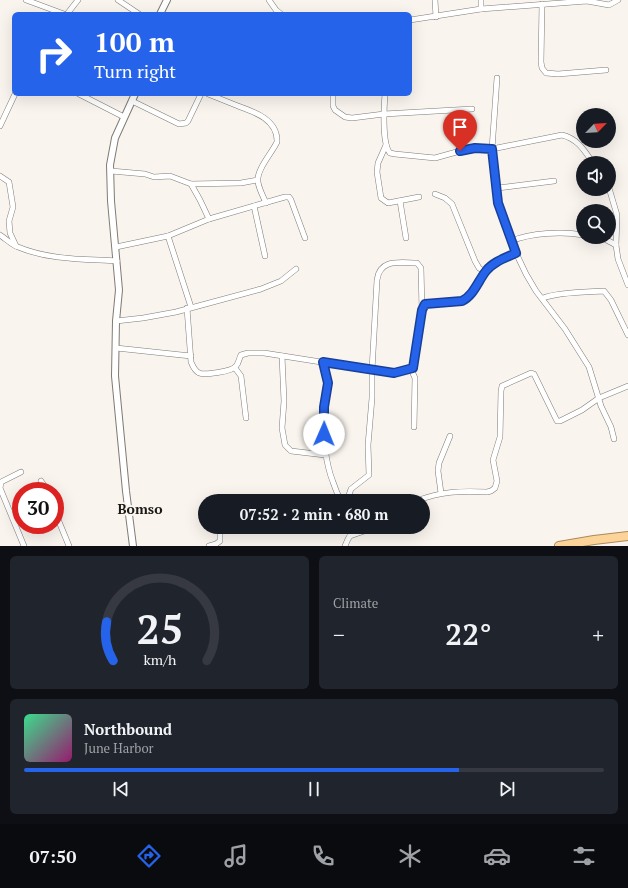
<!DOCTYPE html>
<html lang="en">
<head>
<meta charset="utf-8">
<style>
	:root { --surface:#171b24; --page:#20242c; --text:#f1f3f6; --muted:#9ea1a6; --line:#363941; --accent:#2563eb }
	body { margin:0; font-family:"PT Serif",serif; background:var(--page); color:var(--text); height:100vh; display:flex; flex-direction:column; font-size:15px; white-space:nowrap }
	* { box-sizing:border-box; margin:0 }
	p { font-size:13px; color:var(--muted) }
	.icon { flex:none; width:22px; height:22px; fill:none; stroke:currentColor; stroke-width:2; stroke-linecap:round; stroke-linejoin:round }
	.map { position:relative; height:546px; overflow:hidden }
	.details { display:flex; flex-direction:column; gap:10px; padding:10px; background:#0d0f14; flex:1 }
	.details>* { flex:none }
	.guide { position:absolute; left:12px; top:12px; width:400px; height:84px; border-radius:6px; box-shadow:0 4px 16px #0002; background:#2563eb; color:#fff; overflow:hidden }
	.needle { width:26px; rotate:65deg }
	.fabs { position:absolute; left:576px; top:108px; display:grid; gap:8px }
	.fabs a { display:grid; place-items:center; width:40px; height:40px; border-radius:50%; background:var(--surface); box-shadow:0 4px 16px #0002; font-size:20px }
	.speed { position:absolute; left:12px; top:482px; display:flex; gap:8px; font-size:20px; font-weight:700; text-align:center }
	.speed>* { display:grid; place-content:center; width:52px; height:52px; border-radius:50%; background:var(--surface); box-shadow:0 4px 16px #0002; line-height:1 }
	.speed .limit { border:6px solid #d22; background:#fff; color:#111 }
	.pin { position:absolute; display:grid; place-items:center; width:34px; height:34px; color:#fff; margin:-41px -17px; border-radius:50% 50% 50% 0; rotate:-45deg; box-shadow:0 0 4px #0007 }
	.pin .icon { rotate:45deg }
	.me { position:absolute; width:44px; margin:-22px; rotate:1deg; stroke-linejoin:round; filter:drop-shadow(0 0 3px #0008) }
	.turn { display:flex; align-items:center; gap:14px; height:84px; padding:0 16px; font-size:18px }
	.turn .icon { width:52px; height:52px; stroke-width:2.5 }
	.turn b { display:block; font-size:28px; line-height:34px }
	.big { font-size:30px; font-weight:600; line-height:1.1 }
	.details .widget { flex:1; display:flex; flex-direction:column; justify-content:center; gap:6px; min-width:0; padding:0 14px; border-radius:6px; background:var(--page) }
	.details .dial { align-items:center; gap:0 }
	.dial svg { height:104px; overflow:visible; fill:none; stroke:var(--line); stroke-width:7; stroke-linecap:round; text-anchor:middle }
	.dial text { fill:var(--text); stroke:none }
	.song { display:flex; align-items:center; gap:12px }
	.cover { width:48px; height:48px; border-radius:6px; background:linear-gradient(135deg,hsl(150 70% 55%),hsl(320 70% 35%)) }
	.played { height:4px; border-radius:2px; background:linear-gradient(90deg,var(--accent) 75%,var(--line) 75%) }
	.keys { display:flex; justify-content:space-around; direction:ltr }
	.heat { display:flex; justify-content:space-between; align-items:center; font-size:22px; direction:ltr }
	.details .tiles { flex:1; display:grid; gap:10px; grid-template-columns:1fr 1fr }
	.widget:last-child { grid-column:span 2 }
	.trip { position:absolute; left:198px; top:494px; width:232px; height:40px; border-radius:20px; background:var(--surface); box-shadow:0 4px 16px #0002; font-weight:600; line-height:40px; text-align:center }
	.dock { display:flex; height:64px; justify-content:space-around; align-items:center; background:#090b0e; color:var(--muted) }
	.dock .icon { width:28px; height:28px }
	.dock .on { color:var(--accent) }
	.dock b { font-size:18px; color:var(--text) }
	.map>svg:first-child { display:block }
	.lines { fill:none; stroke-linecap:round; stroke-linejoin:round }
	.minor-casing { stroke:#7f7b75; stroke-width:6 }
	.tertiary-casing { stroke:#7f7b75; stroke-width:8 }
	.trunk-casing { stroke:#ac8a5a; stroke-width:10 }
	.minor { stroke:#fff; stroke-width:5 }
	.tertiary { stroke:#fff; stroke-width:6 }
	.trunk { stroke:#fcd398; stroke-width:8 }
	.route-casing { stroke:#184099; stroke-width:10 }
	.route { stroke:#2563eb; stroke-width:7 }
	.labels { text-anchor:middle; stroke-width:4; stroke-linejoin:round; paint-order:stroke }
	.quarter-label { font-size:14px; font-weight:bold; fill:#191815; stroke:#f9f4ee }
</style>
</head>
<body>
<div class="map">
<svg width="628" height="546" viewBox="0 0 628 546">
	<rect width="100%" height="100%" fill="#f9f4ee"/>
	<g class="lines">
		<g class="minor-casing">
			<g id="minor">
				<polyline points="26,0 64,14"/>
				<polyline points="118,0 139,14"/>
				<polyline points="269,0 276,10 281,14"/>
				<polyline points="435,0 436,17"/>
				<polyline points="542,4 541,62 542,68 546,73 558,74 606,70"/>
				<polyline points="481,9 481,0"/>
				<polyline points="67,14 78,0"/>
				<polyline points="410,20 481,9 587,1 609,5 618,0"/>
				<polyline points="497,78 492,149 500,210 516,253 526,274 536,291 565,329 589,367 601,406 611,427 614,439"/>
				<polyline points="79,94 124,117"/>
				<path d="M208,94c10,4 20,8 30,12 17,6 40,14 39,36 -5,11 -21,28 -19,40 1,7 5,14 8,21"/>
				<polyline points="333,94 333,106 335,110 345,117 352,118 384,114 472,109"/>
				<path d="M385,94c-1,13 -3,50 5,59l5,1 40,4 25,-7 15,-3 17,1 70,-14c16,4 22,15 31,28"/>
				<polyline points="132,101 179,124 186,123 188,121 201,94"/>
				<polyline points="0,126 15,94"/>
				<polyline points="386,145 378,163 377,172 381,198 388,203 419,197"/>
				<polyline points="111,171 145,174 154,177 170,176 191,184 241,183 257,180"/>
				<polyline points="0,176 9,182 13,207 9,221 10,233 16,246"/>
				<polyline points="191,184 200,200 209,219"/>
				<polyline points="498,188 554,181"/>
				<polyline points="609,188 617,215 616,245"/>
				<polyline points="435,194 445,198 452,204 475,261 479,268 485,272"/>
				<polyline points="400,201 406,238"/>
				<polyline points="254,206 265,256"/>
				<path d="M0,235c6,4 12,10 18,12 31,13 66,12 99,14"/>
				<polyline points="168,236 191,307"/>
				<polyline points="595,237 603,238 616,245 618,259 628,285"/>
				<path d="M511,241c20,-8 51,-10 72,-6"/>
				<polyline points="116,247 168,236 209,219 285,197 289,197 291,200 305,238"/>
				<path d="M543,298c15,-6 43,-6 61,-7l7,9 17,35"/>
				<path d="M187,308l4,54c2,4 3,8 8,11 5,2 33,-1 37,-7 3,-3 3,-8 5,-11l7,-2h16l108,17v28l-4,47 1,30 -18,14 -4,12"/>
				<path d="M422,310l-1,-42 -4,-5c-17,0 -37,-5 -40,17l-5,90 22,3 19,-5 9,-58 3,-6c12,-1 26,0 37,-3 13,-3 19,-27 29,-35 7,-6 17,-9 25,-13"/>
				<polyline points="116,321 143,318 176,312 261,289 281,281 296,269"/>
				<polyline points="116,348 191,356"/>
				<polyline points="282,356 284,401 282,428 285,445 291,451 325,455"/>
				<path d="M323,362c7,21 2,28 1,48 -1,25 0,49 9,72 3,7 4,15 10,19"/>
				<polyline points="235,368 241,376 246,418"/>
				<polyline points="411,369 415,378 414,427"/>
				<polyline points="21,472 1,482 0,488 24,546"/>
				<polyline points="41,481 48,491"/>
				<polyline points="441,493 438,471 439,463 450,436"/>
				<path d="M417,501c23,-10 45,-10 70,-9l4,-1 4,-3 2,-7 -4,-21 7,-23 1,-46 1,-5 29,-13 3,1 23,47h3l22,-11 17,-12 29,-12"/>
				<polyline points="55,512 69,546"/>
				<polyline points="350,527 350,536"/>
				<polyline points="209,546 216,544 220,541 220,532"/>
				<polyline points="345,546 348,539 350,536 376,527"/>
			</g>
		</g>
		<g class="tertiary-casing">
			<g id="tertiary">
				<polyline points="160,14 167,0"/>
				<polyline points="133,546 126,491 115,376 116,321 119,290 111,201 110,165 115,138 135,94"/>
			</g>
		</g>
		<g class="trunk-casing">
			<polyline id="trunk" points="559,546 594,540 628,536"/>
		</g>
		<use href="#minor" class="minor"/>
		<use href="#tertiary" class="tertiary"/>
		<use href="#trunk" class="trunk"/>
	</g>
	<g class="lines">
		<g class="route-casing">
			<path id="route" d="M324,434v-27l4,-24 -5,-21 71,11 19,-5 9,-58 3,-6 37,-3c12,-6 16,-20 24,-30 7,-9 19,-13 30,-18l-18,-50 -6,-54 -17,-1 -15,3"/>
		</g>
		<use href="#route" class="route"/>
	</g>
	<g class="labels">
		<g class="quarter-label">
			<text x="140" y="514">Bomso</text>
		</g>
	</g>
</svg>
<div class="fabs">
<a><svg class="needle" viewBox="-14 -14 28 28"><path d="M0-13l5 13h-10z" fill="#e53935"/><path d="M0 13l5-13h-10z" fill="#9ea1a6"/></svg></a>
<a><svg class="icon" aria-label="sound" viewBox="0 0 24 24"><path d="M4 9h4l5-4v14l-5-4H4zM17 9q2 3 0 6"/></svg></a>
<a><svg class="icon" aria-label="search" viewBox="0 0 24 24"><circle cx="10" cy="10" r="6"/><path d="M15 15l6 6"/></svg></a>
</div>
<div class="speed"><div class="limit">30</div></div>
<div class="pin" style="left:460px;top:151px;background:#d93025"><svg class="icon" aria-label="arrive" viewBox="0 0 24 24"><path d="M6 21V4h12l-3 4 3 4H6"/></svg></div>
<svg class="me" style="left:324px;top:434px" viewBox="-20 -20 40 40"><circle r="19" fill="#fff"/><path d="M0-13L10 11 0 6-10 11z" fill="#2563eb"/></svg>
<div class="trip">07:52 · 2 min · 680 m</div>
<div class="guide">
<div class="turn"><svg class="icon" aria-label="right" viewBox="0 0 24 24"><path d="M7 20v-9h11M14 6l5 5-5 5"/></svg><div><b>100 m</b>Turn right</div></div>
</div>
</div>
<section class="details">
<div class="tiles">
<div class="widget dial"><svg viewBox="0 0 100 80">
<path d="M14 69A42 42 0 1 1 86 69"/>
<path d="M14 69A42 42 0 0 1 9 39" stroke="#2563eb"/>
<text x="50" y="56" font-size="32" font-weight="700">25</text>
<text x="50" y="72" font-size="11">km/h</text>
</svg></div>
<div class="widget"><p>Climate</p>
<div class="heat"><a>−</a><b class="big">22°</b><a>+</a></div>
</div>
<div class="widget">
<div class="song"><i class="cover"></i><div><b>Northbound</b><p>June Harbor</p></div></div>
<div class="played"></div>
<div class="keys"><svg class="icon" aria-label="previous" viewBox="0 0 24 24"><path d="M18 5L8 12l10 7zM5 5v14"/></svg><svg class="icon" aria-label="pause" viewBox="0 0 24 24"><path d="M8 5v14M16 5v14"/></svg><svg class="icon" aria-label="next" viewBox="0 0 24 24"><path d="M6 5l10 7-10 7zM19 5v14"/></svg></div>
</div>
</div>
</section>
<nav class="dock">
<b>07:50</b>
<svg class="icon on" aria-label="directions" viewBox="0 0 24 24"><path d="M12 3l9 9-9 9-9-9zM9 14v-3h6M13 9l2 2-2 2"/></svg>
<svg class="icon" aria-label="music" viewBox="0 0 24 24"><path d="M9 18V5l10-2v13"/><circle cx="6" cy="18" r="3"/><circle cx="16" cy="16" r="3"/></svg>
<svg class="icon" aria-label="phone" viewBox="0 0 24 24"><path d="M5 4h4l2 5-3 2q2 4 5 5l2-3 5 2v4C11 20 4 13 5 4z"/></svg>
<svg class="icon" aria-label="climate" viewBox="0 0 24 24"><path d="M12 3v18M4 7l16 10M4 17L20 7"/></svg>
<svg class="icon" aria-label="car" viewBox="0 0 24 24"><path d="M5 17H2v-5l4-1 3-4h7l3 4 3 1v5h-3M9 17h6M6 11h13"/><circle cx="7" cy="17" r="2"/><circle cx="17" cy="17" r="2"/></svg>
<svg class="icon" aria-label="filters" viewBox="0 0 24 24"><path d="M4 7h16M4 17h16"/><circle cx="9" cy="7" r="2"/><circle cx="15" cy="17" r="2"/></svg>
</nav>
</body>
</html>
